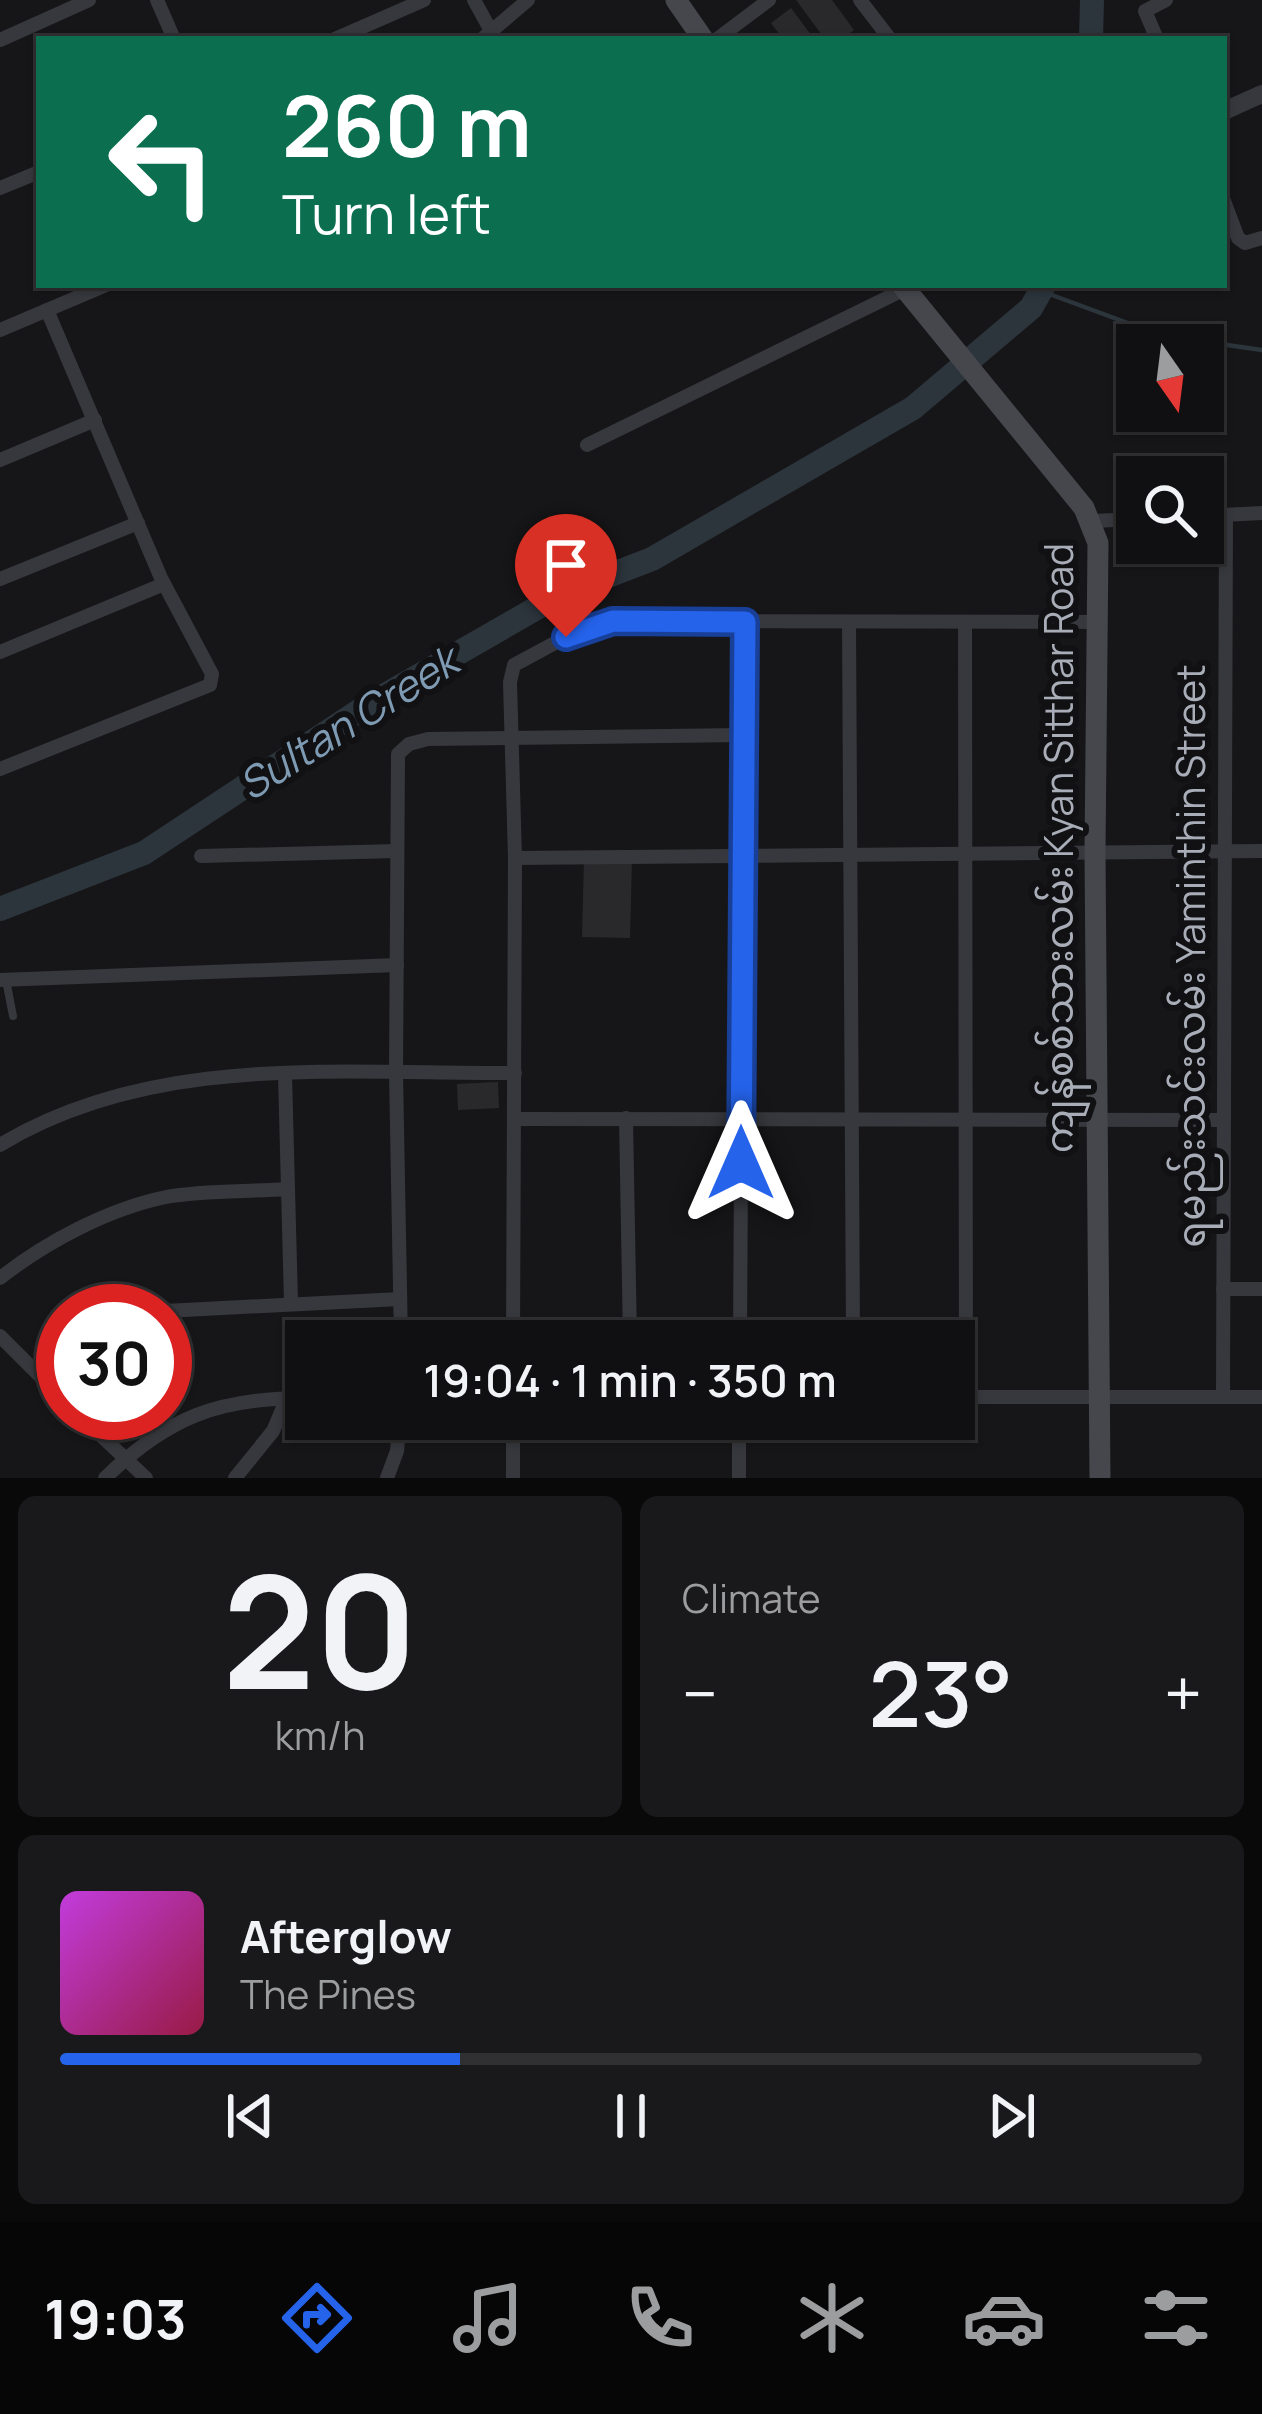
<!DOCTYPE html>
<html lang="en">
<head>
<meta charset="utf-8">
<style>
	:root { --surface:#101012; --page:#19191b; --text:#f1f3f6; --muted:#9c9d9f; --line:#303032; --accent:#2563eb }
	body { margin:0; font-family:Manrope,"Noto Sans Myanmar",sans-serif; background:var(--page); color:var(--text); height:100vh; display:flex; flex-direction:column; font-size:45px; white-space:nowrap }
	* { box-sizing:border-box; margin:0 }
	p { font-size:39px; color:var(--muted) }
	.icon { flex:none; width:66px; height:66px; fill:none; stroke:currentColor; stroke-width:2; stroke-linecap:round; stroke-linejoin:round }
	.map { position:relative; height:1478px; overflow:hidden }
	.panel { display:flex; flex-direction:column; gap:18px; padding:18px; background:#09090a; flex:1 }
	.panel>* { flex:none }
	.hud { position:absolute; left:36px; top:36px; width:1191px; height:252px; border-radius:0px; box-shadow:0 3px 9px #0004,0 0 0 3px var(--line); background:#0b6e4f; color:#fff; overflow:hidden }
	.needle { width:78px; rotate:166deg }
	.tools { position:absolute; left:1116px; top:324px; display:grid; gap:24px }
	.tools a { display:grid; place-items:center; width:108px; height:108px; border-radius:0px; background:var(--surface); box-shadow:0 3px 9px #0004,0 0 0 3px var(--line); font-size:60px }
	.speed { position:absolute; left:36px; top:1284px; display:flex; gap:24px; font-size:60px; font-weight:700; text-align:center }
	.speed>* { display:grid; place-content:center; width:156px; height:156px; border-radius:50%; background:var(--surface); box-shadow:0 3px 9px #0004,0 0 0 3px var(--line); line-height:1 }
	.speed .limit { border:18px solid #d22; background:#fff; color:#111 }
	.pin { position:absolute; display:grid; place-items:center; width:102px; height:102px; color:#fff; margin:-123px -51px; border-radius:50% 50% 50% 0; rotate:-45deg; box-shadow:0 0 12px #0007 }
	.pin .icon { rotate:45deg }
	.me { position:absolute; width:132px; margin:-66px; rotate:0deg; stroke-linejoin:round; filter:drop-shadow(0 0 9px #0008) }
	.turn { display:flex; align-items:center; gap:42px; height:252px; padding:0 48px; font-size:54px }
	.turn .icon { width:156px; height:156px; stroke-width:2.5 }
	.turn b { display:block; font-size:84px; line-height:102px }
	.big { font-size:90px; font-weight:600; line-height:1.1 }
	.panel .widget { flex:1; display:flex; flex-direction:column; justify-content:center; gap:18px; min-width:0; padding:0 42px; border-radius:18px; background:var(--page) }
	.panel .dial { align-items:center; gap:0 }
	.dial b { font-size:156px; line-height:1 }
	.song { display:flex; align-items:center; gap:36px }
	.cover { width:144px; height:144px; border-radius:18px; background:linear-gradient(135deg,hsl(290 70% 55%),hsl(340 70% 35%)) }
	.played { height:12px; border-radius:6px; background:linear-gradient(90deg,var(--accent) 35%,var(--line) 35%) }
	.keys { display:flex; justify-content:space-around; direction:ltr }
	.heat { display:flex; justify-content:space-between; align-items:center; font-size:66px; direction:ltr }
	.panel .tiles { flex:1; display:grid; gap:18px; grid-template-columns:1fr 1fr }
	.widget:last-child { grid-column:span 2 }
	.trip { position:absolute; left:285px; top:1320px; width:690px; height:120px; border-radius:0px; background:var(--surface); box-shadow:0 3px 9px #0004,0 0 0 3px var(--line); font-weight:600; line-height:120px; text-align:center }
	.tab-bar { display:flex; height:192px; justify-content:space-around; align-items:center; background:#060607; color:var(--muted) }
	.tab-bar .icon { width:84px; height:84px }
	.tab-bar .selected { color:var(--accent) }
	.tab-bar b { font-size:54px; color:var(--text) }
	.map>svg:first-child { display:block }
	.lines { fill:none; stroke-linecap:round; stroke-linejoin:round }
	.stream { stroke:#2c353c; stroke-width:4.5 }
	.river { stroke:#2c353c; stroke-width:24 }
	.building { fill:#29292c }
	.service { stroke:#37383d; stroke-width:8 }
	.minor { stroke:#37383d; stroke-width:14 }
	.tertiary { stroke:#37383d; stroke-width:18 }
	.secondary { stroke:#45474d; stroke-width:21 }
	.route-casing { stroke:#184099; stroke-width:30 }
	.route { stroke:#2563eb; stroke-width:21 }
	.labels { text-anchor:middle; stroke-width:12; stroke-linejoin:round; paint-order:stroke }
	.street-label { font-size:39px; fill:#a8adb8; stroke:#111113 }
	.water-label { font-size:42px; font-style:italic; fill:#7f9bb3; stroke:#111113 }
</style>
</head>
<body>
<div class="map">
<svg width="1262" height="1478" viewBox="0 0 1262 1478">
	<rect width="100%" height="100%" fill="#161618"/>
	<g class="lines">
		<g class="stream">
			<polyline points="1041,291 1144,329 1163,345"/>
			<polyline points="1184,345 1199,341 1262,350"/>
		</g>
		<g class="river">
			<polyline points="1091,39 1092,0"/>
			<polyline points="0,909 144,853 368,705 561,594 652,559 913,408 1031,308 1044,285"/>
		</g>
	</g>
	<g class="building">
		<polygon points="796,0 832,0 854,30 842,39 825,39"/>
		<polygon points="791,8 814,39 783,39 771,23"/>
		<polygon points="584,858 632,859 630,938 582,937"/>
		<polygon points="498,1082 499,1108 458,1110 457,1084"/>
	</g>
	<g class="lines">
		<polyline class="service" points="6,980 13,1016"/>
		<g class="minor">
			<polyline points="157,0 174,39"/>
			<polyline points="474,0 491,31"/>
			<polyline points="860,0 890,39"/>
			<polyline points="335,39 424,0"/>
			<polyline points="482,39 528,0"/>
			<polyline points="717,39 769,0"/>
			<polyline points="1157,39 1145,11 1166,0"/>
			<polyline points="0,40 89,0"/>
			<polyline points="0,188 39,172"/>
			<polyline points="1224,201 1238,238 1245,243 1262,238"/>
			<polyline points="0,330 106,285"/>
			<polyline points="587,445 905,289"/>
			<polyline points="0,460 95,420"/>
			<polyline points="1203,516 1262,513"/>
			<polyline points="1092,521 1137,519"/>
			<polyline points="0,579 138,523"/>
			<polyline points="849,622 853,1341"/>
			<polyline points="965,622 966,1397"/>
			<polyline points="0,652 164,584"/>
			<polyline points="0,769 210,685 212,674 161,578 47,310"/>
			<polyline points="201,856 396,851"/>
			<polyline points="515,858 1262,851"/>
			<polyline points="0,980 397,965"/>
			<polyline points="285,1075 291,1302"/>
			<polyline points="626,1118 630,1341"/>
			<polyline points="516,1119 1224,1120"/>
			<path d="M0,1145c153,-93 344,-71 515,-72"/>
			<path d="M0,1278c46,-36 108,-69 166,-81 38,-7 81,-5 121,-8"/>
			<polyline points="1223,1289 1262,1289"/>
			<polyline points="165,1311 400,1299"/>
			<polyline points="0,1336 63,1399"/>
			<polyline points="401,1341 396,1074 398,754 409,744 428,739 744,735"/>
			<polyline points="513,1341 515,858 510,682 514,665 566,637 612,621 1097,622"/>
			<polyline points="740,1341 744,621"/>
			<polyline points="44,1379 63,1363"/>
			<polyline points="1223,1396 1226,515"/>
			<polyline points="954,1397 1262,1397"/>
			<polyline points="77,1413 146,1478"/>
			<polyline points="513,1419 513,1478"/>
			<path d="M105,1478c63,-61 113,-80 201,-80"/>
			<polyline points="235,1478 273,1431 287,1398"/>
			<polyline points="387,1478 397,1451 400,1419"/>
			<polyline points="739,1478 739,1419"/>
		</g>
		<polyline class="tertiary" points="1224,111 1262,94"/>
		<g class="secondary">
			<polyline points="676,0 703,39"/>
			<polyline points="902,285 1084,508 1098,543 1095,852 1100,1478"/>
		</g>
	</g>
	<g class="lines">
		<g class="route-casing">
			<polyline id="route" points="566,637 613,621 745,622 741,1163"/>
		</g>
		<use href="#route" class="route"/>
	</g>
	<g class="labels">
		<g class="street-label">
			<text transform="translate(1059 848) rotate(-90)" y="14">ကျန်စစ်သားလမ်း Kyan Sitthar Road</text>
			<text transform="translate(1191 956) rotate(-90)" y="14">ရမည်းသင်းလမ်း Yaminthin Street</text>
		</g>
		<g class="water-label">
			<text transform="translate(348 723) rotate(-32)" y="15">Sultan Creek</text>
		</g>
	</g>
</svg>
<div class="tools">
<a><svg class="needle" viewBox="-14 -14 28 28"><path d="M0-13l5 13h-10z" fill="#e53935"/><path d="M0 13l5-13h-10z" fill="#9c9d9f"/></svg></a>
<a><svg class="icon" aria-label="search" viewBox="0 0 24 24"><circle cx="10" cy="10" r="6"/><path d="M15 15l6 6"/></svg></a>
</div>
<div class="speed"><div class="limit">30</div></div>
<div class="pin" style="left:566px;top:637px;background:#d93025"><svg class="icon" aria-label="arrive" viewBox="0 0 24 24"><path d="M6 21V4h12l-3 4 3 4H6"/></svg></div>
<svg class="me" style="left:741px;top:1163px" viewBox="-20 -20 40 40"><path d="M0-17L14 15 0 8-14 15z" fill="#2563eb" stroke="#fff" stroke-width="4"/></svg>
<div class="trip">19:04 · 1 min · 350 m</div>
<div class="hud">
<div class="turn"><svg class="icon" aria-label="left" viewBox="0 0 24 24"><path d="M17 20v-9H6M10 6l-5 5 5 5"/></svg><div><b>260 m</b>Turn left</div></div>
</div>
</div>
<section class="panel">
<div class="tiles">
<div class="widget dial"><b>20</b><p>km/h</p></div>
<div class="widget"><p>Climate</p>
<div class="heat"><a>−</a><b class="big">23°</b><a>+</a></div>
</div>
<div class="widget">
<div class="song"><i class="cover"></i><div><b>Afterglow</b><p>The Pines</p></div></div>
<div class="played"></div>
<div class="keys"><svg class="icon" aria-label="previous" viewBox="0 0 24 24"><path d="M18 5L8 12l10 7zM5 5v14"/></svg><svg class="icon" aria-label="pause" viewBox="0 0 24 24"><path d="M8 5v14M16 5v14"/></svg><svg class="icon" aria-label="next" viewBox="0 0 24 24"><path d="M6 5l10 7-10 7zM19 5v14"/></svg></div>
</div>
</div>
</section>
<nav class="tab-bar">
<b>19:03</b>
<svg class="icon selected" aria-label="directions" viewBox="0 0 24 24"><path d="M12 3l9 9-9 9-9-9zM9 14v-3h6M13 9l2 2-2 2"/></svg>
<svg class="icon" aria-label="music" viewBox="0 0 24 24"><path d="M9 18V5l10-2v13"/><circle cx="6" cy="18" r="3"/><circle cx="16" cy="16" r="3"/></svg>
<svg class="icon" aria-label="phone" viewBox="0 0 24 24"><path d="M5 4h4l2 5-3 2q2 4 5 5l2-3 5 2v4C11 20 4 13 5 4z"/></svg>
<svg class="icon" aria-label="climate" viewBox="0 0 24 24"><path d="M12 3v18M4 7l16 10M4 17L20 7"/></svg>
<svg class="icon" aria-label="car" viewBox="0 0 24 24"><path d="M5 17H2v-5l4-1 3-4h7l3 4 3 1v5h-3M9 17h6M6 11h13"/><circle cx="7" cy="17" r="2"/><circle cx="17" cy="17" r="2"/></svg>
<svg class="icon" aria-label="filters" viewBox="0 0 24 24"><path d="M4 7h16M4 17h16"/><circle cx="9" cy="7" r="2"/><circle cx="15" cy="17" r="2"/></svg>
</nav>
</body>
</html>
